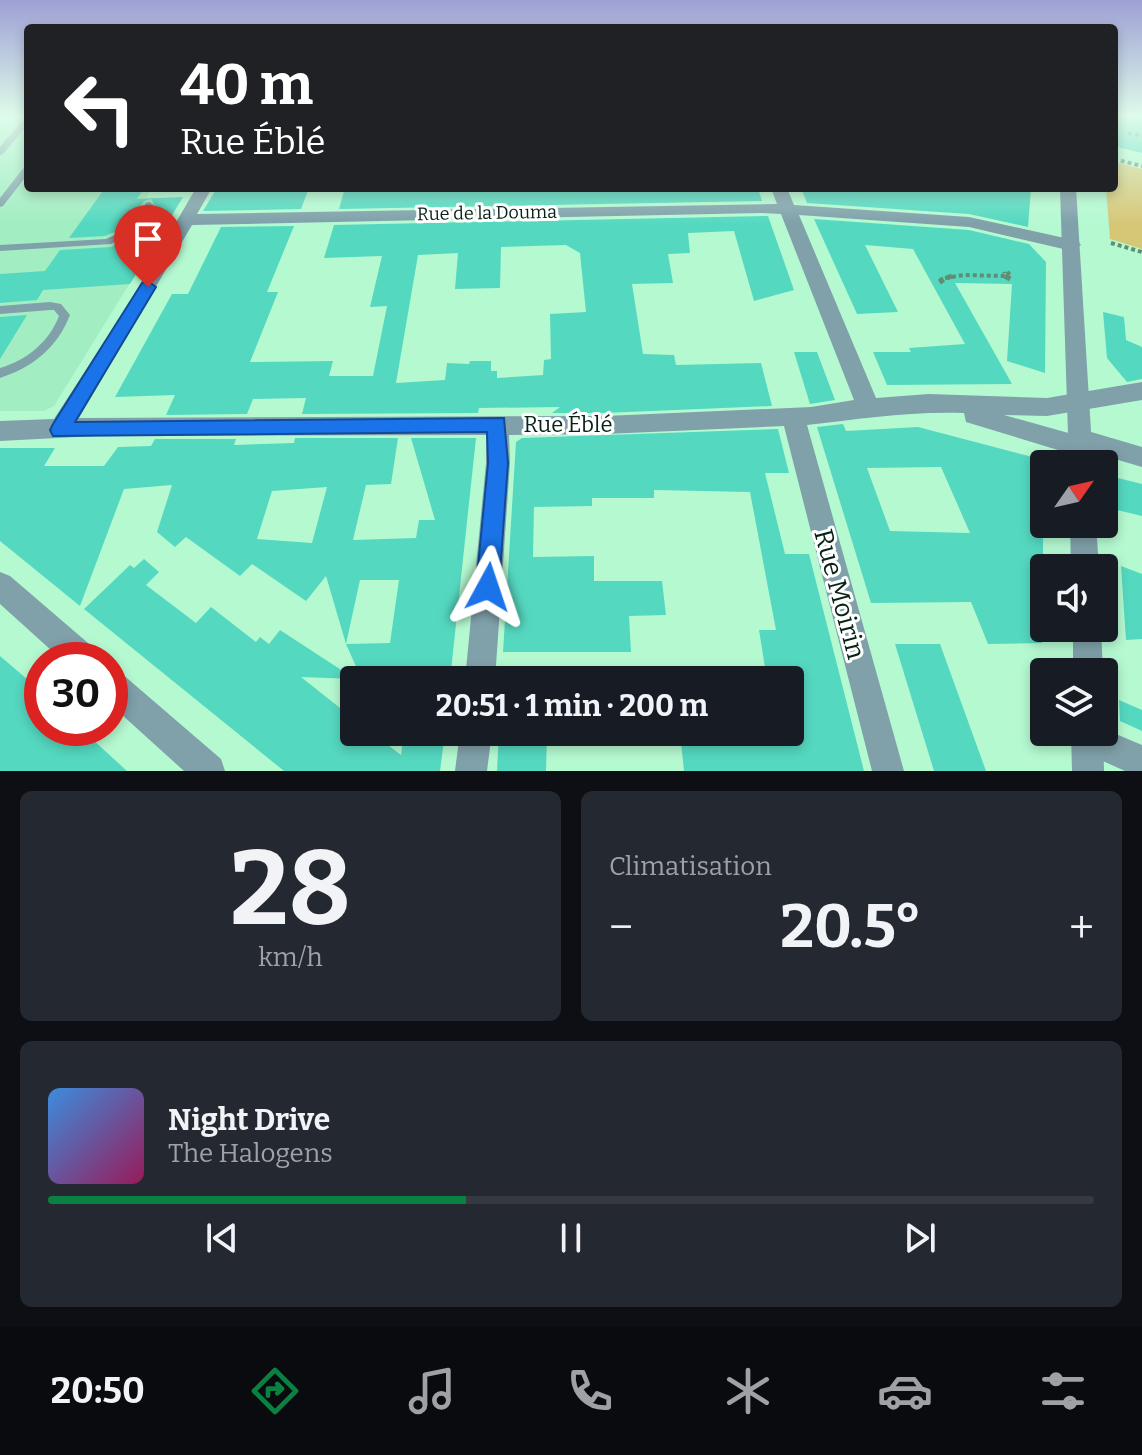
<!DOCTYPE html>
<html lang="fr">
<head>
<meta charset="utf-8">
<style>
	:root { --surface:#171b24; --page:#242831; --text:#f1f3f6; --muted:#9ea1a6; --line:#363941; --accent:#0b8043 }
	body { margin:0; font-family:Bitter,serif; background:var(--page); color:var(--text); height:100vh; display:flex; flex-direction:column; font-size:30px; white-space:nowrap }
	* { box-sizing:border-box; margin:0 }
	p { font-size:26px; color:var(--muted) }
	.icon { flex:none; width:44px; height:44px; fill:none; stroke:currentColor; stroke-width:2; stroke-linecap:round; stroke-linejoin:round }
	.map { position:relative; height:771px; overflow:hidden }
	.panel { display:flex; flex-direction:column; gap:20px; padding:20px; background:#0d0f14; flex:1 }
	.panel>* { flex:none }
	.banner { position:absolute; left:24px; top:24px; width:1094px; height:168px; border-radius:8px; box-shadow:0 4px 12px #0003; background:#202124; color:#fff; overflow:hidden }
	.needle { width:52px; rotate:56deg }
	.controls { position:absolute; left:1030px; top:450px; display:grid; gap:16px }
	.controls a { display:grid; place-items:center; width:88px; height:88px; border-radius:8px; background:var(--surface); box-shadow:0 4px 12px #0003; font-size:40px }
	.speed { position:absolute; left:24px; top:642px; display:flex; gap:16px; font-size:40px; font-weight:700; text-align:center }
	.speed>* { display:grid; place-content:center; width:104px; height:104px; border-radius:50%; background:var(--surface); box-shadow:0 4px 12px #0003; line-height:1 }
	.speed .limit { border:12px solid #d22; background:#fff; color:#111 }
	.pin { position:absolute; display:grid; place-items:center; width:68px; height:68px; color:#fff; margin:-82px -34px; border-radius:50% 50% 50% 0; rotate:-45deg; box-shadow:0 0 8px #0007 }
	.pin .icon { rotate:45deg }
	.me { position:absolute; width:88px; margin:-44px; rotate:5deg; stroke-linejoin:round; filter:drop-shadow(0 0 6px #0008) }
	.turn { display:flex; align-items:center; gap:28px; height:168px; padding:0 24px; font-size:36px }
	.turn .icon { width:104px; height:104px; stroke-width:2.5 }
	.turn b { display:block; font-size:56px; line-height:68px }
	.big { font-size:60px; font-weight:700; line-height:1.1 }
	.panel .tile { flex:1; display:flex; flex-direction:column; justify-content:center; gap:12px; min-width:0; padding:0 28px; border-radius:12px; background:var(--page) }
	.panel .dial { align-items:center; gap:0 }
	.dial b { font-size:104px; line-height:1 }
	.song { display:flex; align-items:center; gap:24px }
	.cover { width:96px; height:96px; border-radius:12px; background:linear-gradient(135deg,hsl(210 70% 55%),hsl(330 70% 35%)) }
	.played { height:8px; border-radius:4px; background:linear-gradient(90deg,var(--accent) 40%,var(--line) 40%) }
	.keys { display:flex; justify-content:space-around; direction:ltr }
	.heat { display:flex; justify-content:space-between; align-items:center; font-size:44px; direction:ltr }
	.panel .tiles { flex:1; display:grid; gap:20px; grid-template-columns:1fr 1fr }
	.tile:last-child { grid-column:span 2 }
	.trip { position:absolute; left:340px; top:666px; width:464px; height:80px; border-radius:8px; background:var(--surface); box-shadow:0 4px 12px #0003; font-weight:700; line-height:80px; text-align:center }
	.tab-bar { display:flex; height:128px; justify-content:space-around; align-items:center; background:#090b0e; color:var(--muted) }
	.tab-bar .icon { width:56px; height:56px }
	.tab-bar .active { color:var(--accent) }
	.tab-bar b { font-size:36px; color:var(--text) }
	.map>svg:first-child { display:block }
	.built { fill:#a2edc2 }
	.green { fill:#d6c777 }
	.building { fill:#55d8c0; fill-rule:evenodd }
	.lines { fill:none; stroke-linecap:round; stroke-linejoin:round }
	.path-far1 { stroke:#5e8e73; stroke-width:4; stroke-dasharray:4 3; stroke-linecap:butt }
	.path { stroke:#5e8e73; stroke-width:5; stroke-dasharray:6 4; stroke-linecap:butt }
	.service { fill:#80a0aa; fill-rule:evenodd }
	.minor { fill:#80a0aa; fill-rule:evenodd }
	.tertiary { fill:#80a0aa; fill-rule:evenodd }
	.route { fill:#1a73e8; stroke:#114b97; stroke-width:2 }
	.labels { text-anchor:middle; stroke-width:6; stroke-linejoin:round; paint-order:stroke }
	.far-street-label { font-size:18px; fill:#072315; stroke:#fff }
	.street-label { font-size:22px; fill:#072315; stroke:#fff }
	.near-street-label { font-size:26px; fill:#072315; stroke:#fff }
</style>
</head>
<body>
<div class="map">
<svg width="1142" height="771" viewBox="0 0 1142 771">
	<rect width="100%" height="100%" fill="#b5f9d1"/>
	<polygon class="built" points="0,116 28,116 28,188 152,188 146,198 183,197 54,406 44,411 0,411"/>
	<polygon class="green" points="1114,162 1142,169 1142,249 1110,239 1106,188 1114,188"/>
	<g class="building">
		<polygon points="1114,116 1142,116 1142,153 1114,146"/>
		<polygon points="105,188 144,188 137,199 183,197 130,284 43,290 37,300 0,303 0,274 45,271 60,250 111,247 136,235 156,207 151,199 144,201 126,227 105,236 69,238"/>
		<polygon points="217,188 309,188 301,209 203,211"/>
		<polygon points="345,188 436,188 447,191 490,188 758,188 762,201 339,209"/>
		<polygon points="801,188 1031,188 1028,227 969,214 807,203"/>
		<path d="M768,216l26,74 -40,11 -20,-70 -46,2 2,20 -22,1 5,29 -41,1 11,70 31,1 2,10 85,-2 11,43 -167,7h-53l8,-6 -81,1 -1,5 -176,1 4,-16 -53,1 -6,15 -81,1 9,-20 -60,2 57,-103h16l33,-67 73,-1 -27,66h11l-28,70 83,-1 -4,15h44l14,-70 -17,1 12,-51 -58,2 10,-33zM566,245l14,8 6,59 -36,2 1,45 -7,1 -1,15 -46,3v-7h-6v-10h-21l-1,3 -22,-1 -2,17 -49,3 22,-128 40,-2 -3,36 45,-1 1,-41z"/>
		<polygon points="814,219 969,230 1029,244 1046,262 1045,373 1007,361 1012,284 955,283 1012,384 887,385 873,352 911,352 909,348 965,344 913,249 865,245 898,312 857,314"/>
		<polygon points="1103,312 1124,317 1126,340 1142,347 1142,379 1127,382 1107,358"/>
		<polygon points="27,315 0,359 0,317"/>
		<polygon points="794,352 817,352 835,400 810,404"/>
		<path d="M843,424l3,7 72,-4 126,33 -2,183 -54,1 -17,-42 -100,1 -54,-176zM941,467l29,66 -80,-2 -23,-63z"/>
		<polygon points="778,429 789,473 765,473 785,554 809,554 864,771 684,771 680,732 790,732 790,674 766,674 759,630 776,630 750,492 654,490 654,498 592,498 592,506 534,507 533,557 594,556 594,581 662,581 666,615 629,616 631,652 503,652 516,442 522,438"/>
		<path d="M295,438h103l-7,46 -25,1 -13,55 63,-2 3,-18h16l-24,-82h65l-26,242h-88l-16,-36 44,-1 9,-63h-39l-14,64 -20,-68 -20,25 -54,-37 -12,12 -54,-39 -11,10 -18,-15 15,-47 -48,4 -44,117 -80,-65v-93h55l-11,18h60l14,-19 33,-1 4,-7h81l-2,6 60,-2zM327,487l-15,56 -55,-4 15,-48z"/>
		<polygon points="1114,477 1142,484 1142,516 1117,510"/>
		<polygon points="144,559 159,572 146,585 196,623 211,607 256,642 260,637 269,644 280,630 355,679 301,677 354,719 354,732 371,732 401,755 404,733 445,732 440,771 284,771 84,609 130,565 134,568"/>
		<polygon points="1121,566 1142,574 1142,639 1126,640"/>
		<polygon points="895,644 940,644 986,771 934,771"/>
		<polygon points="0,656 42,692 42,728 80,728 127,771 0,771"/>
		<polygon points="1119,700 1142,710 1142,731 1120,721"/>
		<polygon points="499,732 547,732 546,771 497,771"/>
	</g>
	<g class="lines">
		<g class="path-far1">
			<polyline points="1128,133 1142,136"/>
			<polyline points="1114,159 1142,166"/>
			<polyline points="1111,243 1142,252"/>
			<polyline points="945,278 964,275 1005,276 1004,272"/>
			<polyline points="1009,278 1005,276 1010,272"/>
		</g>
		<g class="path">
			<polyline points="1005,276 1012,280"/>
			<polyline points="943,283 941,280 952,276"/>
		</g>
		<g class="service">
			<polygon points="25,117 28,117 28,124 3,154 0,155 0,147"/>
			<polygon points="28,165 28,174 3,206 0,207 0,198 25,166"/>
			<polygon points="149,202 154,205 134,233 111,244 0,251 0,245 106,239 128,229 146,203"/>
			<path d="M50,302l11,2 9,11c-13,33 -37,52 -70,63v-10c27,-8 49,-26 59,-52l-5,-6h-4l-50,4v-8z"/>
		</g>
		<g class="minor">
			<path d="M196,188h16l-15,26 580,-10 -6,-16h16l7,17 175,12 109,24 3,4 -9,6 -103,-24 -170,-12 77,183 53,-4 118,4 95,-16v18l-95,16 -43,-1 68,19 9,-5 61,18v20l-51,-15 -10,5 -115,-35 -2,-9c-54,-2 -105,6 -157,12l97,346h-32l-88,-345 -179,8 -96,1 1,28 -15,217h-30l21,-217v-28l-390,1 -96,5v-20l54,-2 74,-114zM761,213l20,1 73,186 -43,7 -206,9 -526,2 113,-193z"/>
			<polygon points="0,572 10,576 95,649 99,660 62,660 0,604"/>
			<polygon points="110,669 121,673 221,759 225,771 184,771 110,704"/>
			<polygon points="1104,729 1142,745 1142,771 1125,771 1076,749 1071,738 1073,732 1104,732"/>
			<polygon points="460,732 492,732 487,771 455,771"/>
		</g>
		<g class="tertiary">
			<polygon points="1060,188 1076,188 1093,464 1069,464"/>
			<polygon points="1070,524 1096,524 1099,568 1071,568"/>
			<polygon points="1073,628 1101,628 1103,672 1073,672"/>
			<polygon points="1071,732 1103,732 1104,771 1072,771"/>
		</g>
	</g>
	<linearGradient id="sky" x2="0" y2="1"><stop stop-color="#9e9fd4"/><stop offset="0.52" stop-color="#defcea"/><stop offset="1" stop-color="#defcea" stop-opacity="0"/></linearGradient>
	<rect width="1142" height="224" fill="url(#sky)"/>
	<polygon class="route" points="148,281 156,287 75,422 504,418 508,463 499,587 496,595 488,598 480,595 476,587 488,463 487,432 53,436 50,430 53,424 142,283"/>
	<g class="labels">
		<g class="far-street-label">
			<text transform="translate(487 213) rotate(-1)" y="6">Rue de la Douma</text>
		</g>
		<g class="street-label">
			<text x="568" y="432">Rue Éblé</text>
		</g>
		<g class="near-street-label">
			<text transform="translate(840 594) rotate(75)" y="9">Rue Moirin</text>
		</g>
	</g>
</svg>
<div class="controls">
<a><svg class="needle" viewBox="-14 -14 28 28"><path d="M0-13l5 13h-10z" fill="#e53935"/><path d="M0 13l5-13h-10z" fill="#9ea1a6"/></svg></a>
<a><svg class="icon" aria-label="sound" viewBox="0 0 24 24"><path d="M4 9h4l5-4v14l-5-4H4zM17 9q2 3 0 6"/></svg></a>
<a><svg class="icon" aria-label="layers" viewBox="0 0 24 24"><path d="M12 4l9 5-9 5-9-5zM3 14l9 5 9-5"/></svg></a>
</div>
<div class="speed"><div class="limit">30</div></div>
<div class="pin" style="left:148px;top:287px;background:#d93025"><svg class="icon" aria-label="arrive" viewBox="0 0 24 24"><path d="M6 21V4h12l-3 4 3 4H6"/></svg></div>
<svg class="me" style="left:488px;top:587px" viewBox="-20 -20 40 40"><path d="M0-17L14 15 0 8-14 15z" fill="#1a73e8" stroke="#fff" stroke-width="4"/></svg>
<div class="trip">20:51 · 1 min · 200 m</div>
<div class="banner">
<div class="turn"><svg class="icon" aria-label="left" viewBox="0 0 24 24"><path d="M17 20v-9H6M10 6l-5 5 5 5"/></svg><div><b>40 m</b>Rue Éblé</div></div>
</div>
</div>
<section class="panel">
<div class="tiles">
<div class="tile dial"><b>28</b><p>km/h</p></div>
<div class="tile"><p>Climatisation</p>
<div class="heat"><a>−</a><b class="big">20.5°</b><a>+</a></div>
</div>
<div class="tile">
<div class="song"><i class="cover"></i><div><b>Night Drive</b><p>The Halogens</p></div></div>
<div class="played"></div>
<div class="keys"><svg class="icon" aria-label="previous" viewBox="0 0 24 24"><path d="M18 5L8 12l10 7zM5 5v14"/></svg><svg class="icon" aria-label="pause" viewBox="0 0 24 24"><path d="M8 5v14M16 5v14"/></svg><svg class="icon" aria-label="next" viewBox="0 0 24 24"><path d="M6 5l10 7-10 7zM19 5v14"/></svg></div>
</div>
</div>
</section>
<nav class="tab-bar">
<b>20:50</b>
<svg class="icon active" aria-label="directions" viewBox="0 0 24 24"><path d="M12 3l9 9-9 9-9-9zM9 14v-3h6M13 9l2 2-2 2"/></svg>
<svg class="icon" aria-label="music" viewBox="0 0 24 24"><path d="M9 18V5l10-2v13"/><circle cx="6" cy="18" r="3"/><circle cx="16" cy="16" r="3"/></svg>
<svg class="icon" aria-label="phone" viewBox="0 0 24 24"><path d="M5 4h4l2 5-3 2q2 4 5 5l2-3 5 2v4C11 20 4 13 5 4z"/></svg>
<svg class="icon" aria-label="climate" viewBox="0 0 24 24"><path d="M12 3v18M4 7l16 10M4 17L20 7"/></svg>
<svg class="icon" aria-label="car" viewBox="0 0 24 24"><path d="M5 17H2v-5l4-1 3-4h7l3 4 3 1v5h-3M9 17h6M6 11h13"/><circle cx="7" cy="17" r="2"/><circle cx="17" cy="17" r="2"/></svg>
<svg class="icon" aria-label="filters" viewBox="0 0 24 24"><path d="M4 7h16M4 17h16"/><circle cx="9" cy="7" r="2"/><circle cx="15" cy="17" r="2"/></svg>
</nav>
</body>
</html>
